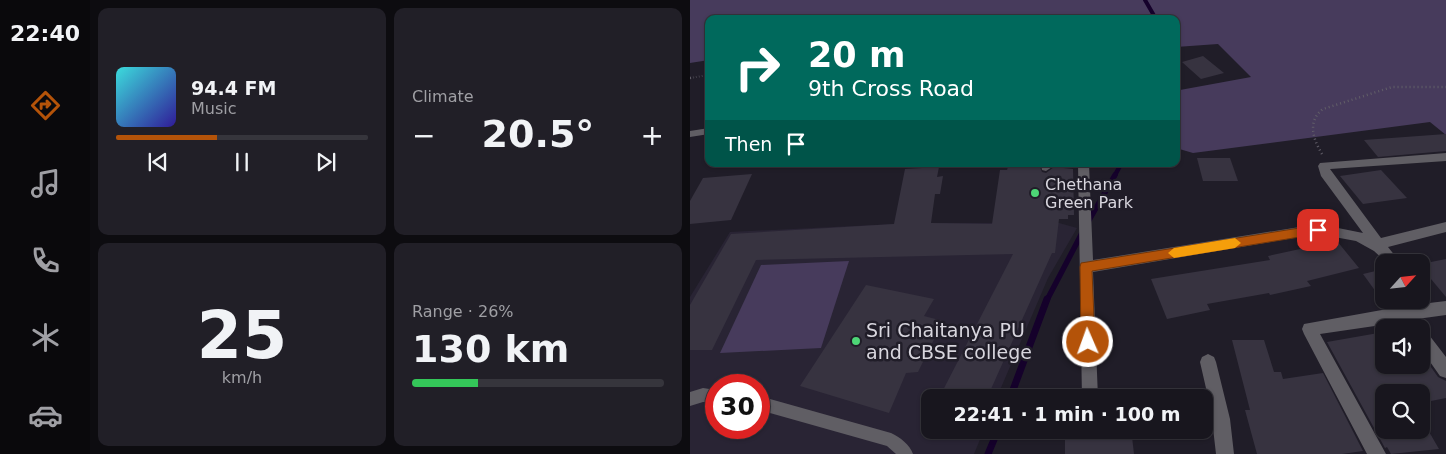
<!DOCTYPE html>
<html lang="en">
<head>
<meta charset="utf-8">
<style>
	:root { --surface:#18161e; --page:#211f27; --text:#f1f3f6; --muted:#9f9fa4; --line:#36353c; --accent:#b45309 }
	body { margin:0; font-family:"DejaVu Sans",sans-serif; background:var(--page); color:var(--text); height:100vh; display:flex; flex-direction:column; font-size:19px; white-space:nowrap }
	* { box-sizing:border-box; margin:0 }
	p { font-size:16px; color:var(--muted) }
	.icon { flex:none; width:28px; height:28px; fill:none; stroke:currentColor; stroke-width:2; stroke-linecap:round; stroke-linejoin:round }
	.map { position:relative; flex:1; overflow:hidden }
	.details { display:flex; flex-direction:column; gap:8px; padding:8px; background:#0d0c10; width:600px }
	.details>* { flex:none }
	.guide { position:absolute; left:15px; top:15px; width:475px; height:152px; border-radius:10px; box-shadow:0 1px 4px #0004,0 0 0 1px var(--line); background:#00695c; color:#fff; overflow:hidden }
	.needle { width:32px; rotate:63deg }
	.buttons { position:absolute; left:685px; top:254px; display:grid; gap:10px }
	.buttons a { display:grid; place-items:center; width:55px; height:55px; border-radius:10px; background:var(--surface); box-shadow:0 1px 4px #0004,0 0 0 1px var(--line); font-size:25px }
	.speed { position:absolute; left:15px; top:374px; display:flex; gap:10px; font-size:25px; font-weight:700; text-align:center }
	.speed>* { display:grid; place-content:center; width:65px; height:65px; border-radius:50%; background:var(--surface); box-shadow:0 1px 4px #0004,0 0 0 1px var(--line); line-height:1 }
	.speed .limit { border:8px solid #d22; background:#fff; color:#111 }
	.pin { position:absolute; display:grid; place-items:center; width:42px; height:42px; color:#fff; margin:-21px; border-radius:10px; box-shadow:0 2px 8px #0006 }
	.me { position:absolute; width:55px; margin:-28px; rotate:358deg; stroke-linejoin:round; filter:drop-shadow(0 0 4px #0008) }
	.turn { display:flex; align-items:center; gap:18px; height:105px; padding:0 20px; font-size:22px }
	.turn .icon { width:65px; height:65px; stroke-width:2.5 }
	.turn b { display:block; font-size:35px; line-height:42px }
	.then { display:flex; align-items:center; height:48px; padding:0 20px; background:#0003; gap:10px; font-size:19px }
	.big { font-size:38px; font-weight:600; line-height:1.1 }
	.details .tile { flex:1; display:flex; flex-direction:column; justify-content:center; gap:8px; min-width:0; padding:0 18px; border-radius:10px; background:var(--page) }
	.details .dial { align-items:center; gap:0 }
	.dial b { font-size:65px; line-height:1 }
	.song { display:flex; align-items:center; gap:15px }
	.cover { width:60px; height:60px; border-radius:8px; background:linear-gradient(135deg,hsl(180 70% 55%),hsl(250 70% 35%)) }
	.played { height:5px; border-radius:2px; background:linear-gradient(90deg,var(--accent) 40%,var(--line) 40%) }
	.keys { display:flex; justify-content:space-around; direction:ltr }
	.heat { display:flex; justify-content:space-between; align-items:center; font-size:28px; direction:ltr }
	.charge { height:8px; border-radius:4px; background:linear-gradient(90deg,#34c759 26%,var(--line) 0) }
	.details .tiles { flex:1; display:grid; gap:8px; grid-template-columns:repeat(2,1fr) }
	.trip { position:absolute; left:231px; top:389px; width:292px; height:50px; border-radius:10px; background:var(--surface); box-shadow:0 1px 4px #0004,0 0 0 1px var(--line); font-weight:600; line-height:50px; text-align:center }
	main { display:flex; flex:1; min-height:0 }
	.tab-bar { display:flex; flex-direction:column; width:90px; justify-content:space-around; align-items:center; background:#0a090c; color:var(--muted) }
	.tab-bar .icon { width:35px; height:35px }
	.tab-bar .current { color:var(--accent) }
	.tab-bar b { font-size:22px; color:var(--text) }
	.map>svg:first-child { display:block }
	.built { fill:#292434; fill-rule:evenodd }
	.green { fill:#473b5c }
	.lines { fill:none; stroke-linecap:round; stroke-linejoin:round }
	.stream-far3 { stroke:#15012b; stroke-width:4 }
	.stream-far2 { stroke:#15012b; stroke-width:4.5 }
	.stream-far1 { stroke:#15012b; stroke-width:5.5 }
	.stream { stroke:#15012b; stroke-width:7 }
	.building { fill:#373340 }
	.path-far1 { stroke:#615e68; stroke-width:2; stroke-dasharray:0.5 2.5; stroke-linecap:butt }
	.path { stroke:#615e68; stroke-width:2.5; stroke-dasharray:1 3; stroke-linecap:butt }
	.service { fill:#605e64; fill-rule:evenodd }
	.minor { fill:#605e64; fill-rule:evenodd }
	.route { fill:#b45309; stroke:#753606 }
	.slow { fill:#f59e0b }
	.poi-dot { fill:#4dd676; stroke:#201d28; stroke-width:2 }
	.labels { text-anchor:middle; stroke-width:5; stroke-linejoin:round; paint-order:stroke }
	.poi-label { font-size:16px; fill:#d8d6de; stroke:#201d28; text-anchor:start }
	.near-poi-label { font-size:19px; fill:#d8d6de; stroke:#201d28; text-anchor:start }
</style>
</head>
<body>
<main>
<nav class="tab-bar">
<b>22:40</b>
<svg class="icon current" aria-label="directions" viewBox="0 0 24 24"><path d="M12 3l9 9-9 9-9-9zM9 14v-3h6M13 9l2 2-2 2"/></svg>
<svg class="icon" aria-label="music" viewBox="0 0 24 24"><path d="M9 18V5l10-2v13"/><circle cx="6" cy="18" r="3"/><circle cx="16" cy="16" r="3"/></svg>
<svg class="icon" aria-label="phone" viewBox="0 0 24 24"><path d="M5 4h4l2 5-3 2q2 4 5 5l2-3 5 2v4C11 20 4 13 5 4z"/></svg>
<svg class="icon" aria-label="climate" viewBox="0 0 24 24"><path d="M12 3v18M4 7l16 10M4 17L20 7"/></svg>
<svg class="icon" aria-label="car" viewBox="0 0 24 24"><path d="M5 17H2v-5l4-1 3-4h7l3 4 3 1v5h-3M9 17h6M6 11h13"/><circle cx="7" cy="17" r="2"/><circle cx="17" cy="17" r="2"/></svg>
</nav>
<section class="details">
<div class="tiles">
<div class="tile">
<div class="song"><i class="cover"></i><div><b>94.4 FM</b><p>Music</p></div></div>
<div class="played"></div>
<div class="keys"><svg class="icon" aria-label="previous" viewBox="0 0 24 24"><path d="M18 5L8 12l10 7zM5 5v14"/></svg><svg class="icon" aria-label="pause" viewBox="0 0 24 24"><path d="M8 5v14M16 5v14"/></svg><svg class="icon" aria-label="next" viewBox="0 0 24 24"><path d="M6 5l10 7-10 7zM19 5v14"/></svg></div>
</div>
<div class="tile"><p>Climate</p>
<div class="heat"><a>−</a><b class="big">20.5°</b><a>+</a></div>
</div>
<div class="tile dial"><b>25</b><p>km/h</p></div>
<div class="tile"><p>Range · 26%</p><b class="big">130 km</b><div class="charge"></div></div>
</div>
</section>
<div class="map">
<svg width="756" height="454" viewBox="0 0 756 454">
	<rect width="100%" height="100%" fill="#201d28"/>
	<path class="built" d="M225,223h144l18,5 -29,50 -51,119 -67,1v32h54l-10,24h-284v-157l40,-65zM26,385h43v43h-43z"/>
	<g class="green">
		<polygon points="0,0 756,0 756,135 740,122 503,153 486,148 486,96 490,90 561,77 528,44 486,47 486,19 19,19 19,60 0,63"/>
		<polygon points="159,261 131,348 30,353 71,265"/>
	</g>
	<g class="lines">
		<polyline class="stream-far3" points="455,0 466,19"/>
		<polyline class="stream-far2" points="424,177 431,164"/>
		<g class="stream-far1">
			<polyline points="398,222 425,175"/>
			<polyline points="357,300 392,233"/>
		</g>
		<g class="stream">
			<polyline points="320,398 357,299"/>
			<polyline points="298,454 308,430"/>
		</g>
	</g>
	<g class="building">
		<polygon points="513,56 534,73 511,79 492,62"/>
		<polygon points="756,134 756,151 688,157 674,140"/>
		<polygon points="507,158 540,158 548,181 513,181"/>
		<polygon points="249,167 247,177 253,176 250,194 245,194 241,223 302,224 310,170 317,170 318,167 350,167 352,172 356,173 364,167 383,169 384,215 378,215 378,219 369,219 365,253 362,253 297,398 249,398 323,254 66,260 22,350 0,350 0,305 41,234 204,224 215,169"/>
		<polygon points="691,170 717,198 673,204 650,176"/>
		<polygon points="62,174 41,220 0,224 0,201 13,178"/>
		<polygon points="647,241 669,268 617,281 621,286 580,295 579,293 517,304 520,310 477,319 461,279 580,260 578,256"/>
		<polygon points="756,259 756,297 731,267 731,264"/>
		<polygon points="694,269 694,303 673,274"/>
		<polygon points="176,285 244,299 234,316 253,321 228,372 216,373 199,413 110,386"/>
		<polygon points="694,332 694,365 731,365 731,353 748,377 756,381 756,398 731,403 731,392 694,392 694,430 738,430 749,449 701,454 697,447 695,448 637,342"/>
		<polygon points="542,340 574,340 584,372 591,372 593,379 633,373 673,451 652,454 567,454 555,410 560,410"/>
		<polygon points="442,437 444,454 375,454 375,439"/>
	</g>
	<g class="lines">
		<polyline class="path-far1" points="0,78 19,75"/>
		<g class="path">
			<polyline points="0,78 4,77"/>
			<path d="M632,154c-9,-15 -15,-33 1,-45l69,-22h54"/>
		</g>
		<g class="service">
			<polygon points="13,388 26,390 26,402 13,402 0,406 0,392"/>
			<path d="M69,396l132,37c9,4 19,12 22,21h-17l-9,-8 -128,-36z"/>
		</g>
		<g class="minor">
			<polygon points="19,128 19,134 0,137 0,131"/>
			<polygon points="756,153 756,161 640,169 691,238 756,222 756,232 698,247 710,262 696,262 684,251 666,241 628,234 403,272 408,398 392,398 388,164 399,164 403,260 628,224 673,233 631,176 628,166 630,163"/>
			<polygon points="351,164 361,164 362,167 356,171 352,170"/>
			<polygon points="756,301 756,315 727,319 732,329 736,331 756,357 756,378 750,376 731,349 731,328 716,328 712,322 630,334 696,454 677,454 614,334 612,329 614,324 714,306"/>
			<polygon points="518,354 524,357 526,362 540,419 544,454 526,454 523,428 515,428 515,410 521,410 510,362 512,357"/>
		</g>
	</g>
	<polygon class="route" points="628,225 634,230 628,234 402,271 405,342 403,346 398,348 393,346 391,342 390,267 391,263"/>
	<polygon class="slow" points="545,238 551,243 545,248 484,258 478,253 484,248"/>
	<g class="poi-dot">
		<circle cx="345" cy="193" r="5"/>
		<circle cx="166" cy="341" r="5"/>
	</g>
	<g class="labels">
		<g class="poi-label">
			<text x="355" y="190">Chethana<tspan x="355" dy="18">Green Park</tspan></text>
		</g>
		<g class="near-poi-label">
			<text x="176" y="337">Sri Chaitanya PU<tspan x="176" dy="22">and CBSE college</tspan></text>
		</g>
	</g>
</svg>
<div class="buttons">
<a><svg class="needle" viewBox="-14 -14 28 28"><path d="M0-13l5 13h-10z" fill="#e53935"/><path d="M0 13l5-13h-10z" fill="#9f9fa4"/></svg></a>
<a><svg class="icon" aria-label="sound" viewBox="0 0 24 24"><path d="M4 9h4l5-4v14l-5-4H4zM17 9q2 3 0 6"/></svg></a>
<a><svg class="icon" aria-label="search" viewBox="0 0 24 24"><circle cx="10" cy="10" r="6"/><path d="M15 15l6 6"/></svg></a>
</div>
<div class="speed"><div class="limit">30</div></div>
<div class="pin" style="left:628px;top:230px;background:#d93025"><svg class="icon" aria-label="arrive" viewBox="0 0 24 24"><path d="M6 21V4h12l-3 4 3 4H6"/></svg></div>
<svg class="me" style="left:398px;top:342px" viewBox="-20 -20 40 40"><circle r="17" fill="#b45309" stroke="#fff" stroke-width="3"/><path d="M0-11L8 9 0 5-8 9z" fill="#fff"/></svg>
<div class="trip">22:41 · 1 min · 100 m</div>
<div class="guide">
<div class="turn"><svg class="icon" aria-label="right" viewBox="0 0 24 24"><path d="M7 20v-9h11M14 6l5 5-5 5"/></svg><div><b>20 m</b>9th Cross Road</div></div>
<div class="then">Then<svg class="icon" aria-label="arrive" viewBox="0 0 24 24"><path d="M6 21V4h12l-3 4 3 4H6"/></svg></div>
</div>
</div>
</main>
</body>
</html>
